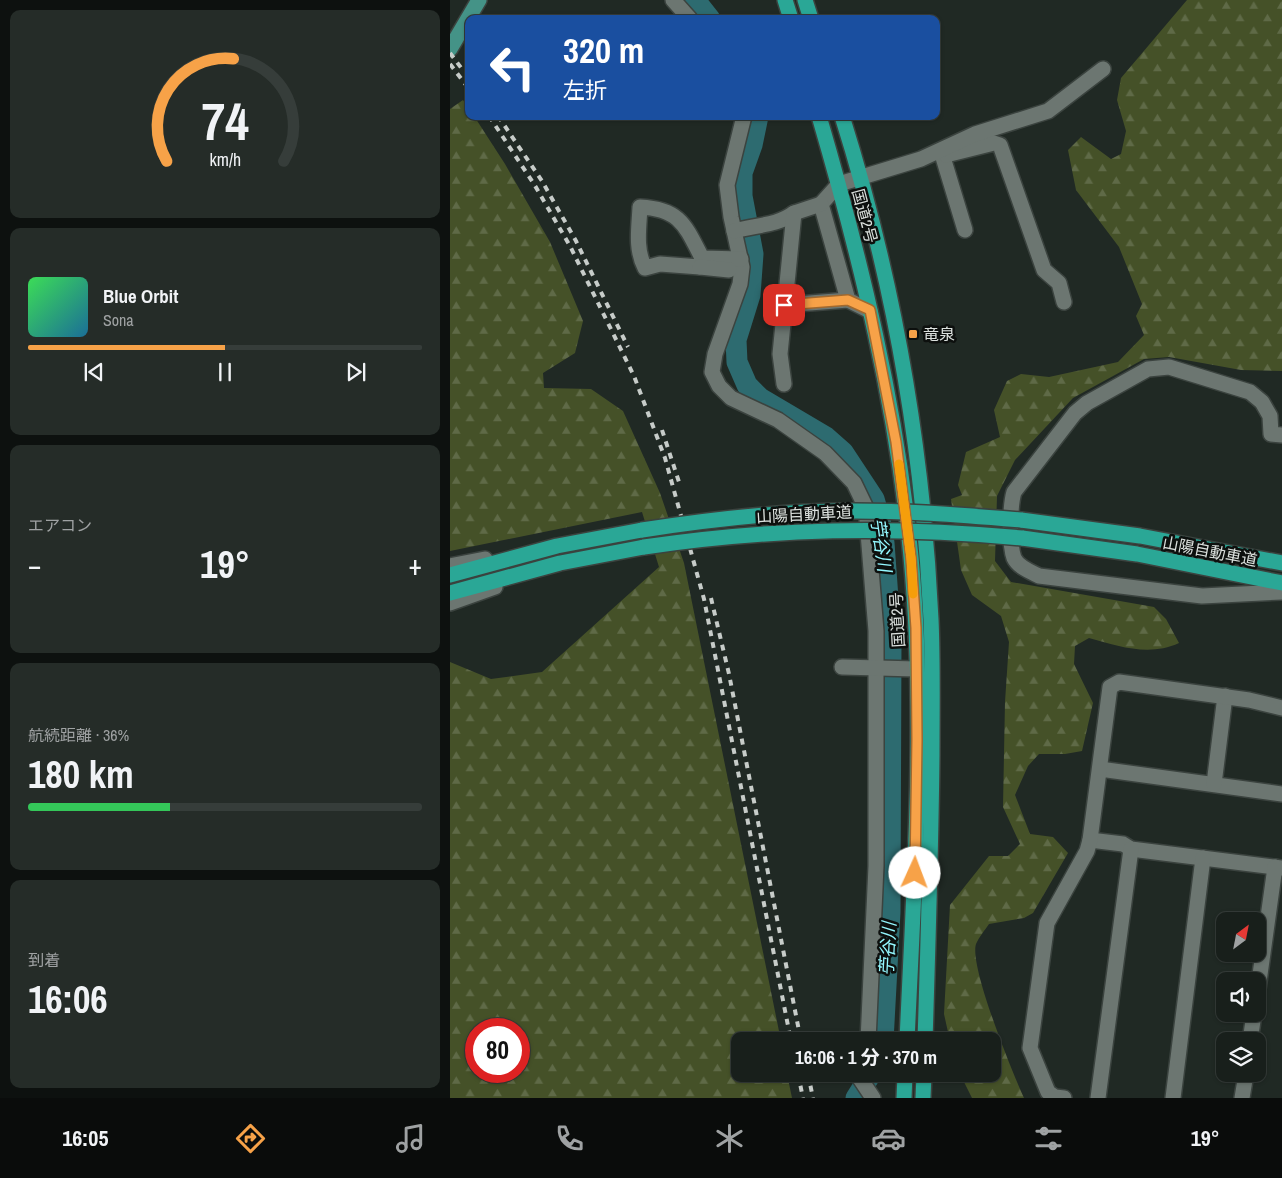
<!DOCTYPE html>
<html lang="ja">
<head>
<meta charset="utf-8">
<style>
	:root { --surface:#181f1b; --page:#252c28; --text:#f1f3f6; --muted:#9fa2a3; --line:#363d3a; --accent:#f7a248 }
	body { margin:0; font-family:"Archivo Narrow","Noto Sans JP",sans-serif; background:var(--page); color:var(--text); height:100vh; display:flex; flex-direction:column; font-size:19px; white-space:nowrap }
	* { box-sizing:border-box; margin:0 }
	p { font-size:16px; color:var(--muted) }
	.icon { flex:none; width:28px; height:28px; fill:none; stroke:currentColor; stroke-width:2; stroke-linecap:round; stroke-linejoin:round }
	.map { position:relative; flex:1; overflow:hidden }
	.panel { display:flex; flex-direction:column; gap:10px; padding:10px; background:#0d110f; width:450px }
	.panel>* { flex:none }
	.top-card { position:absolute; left:15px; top:15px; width:475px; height:105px; border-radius:10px; box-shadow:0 1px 4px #0004,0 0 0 1px var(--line); background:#1a4fa0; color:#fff; overflow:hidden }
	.needle { width:32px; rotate:32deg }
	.buttons { position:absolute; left:766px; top:912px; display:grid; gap:10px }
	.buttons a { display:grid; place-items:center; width:50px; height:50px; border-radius:10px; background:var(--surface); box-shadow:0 1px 4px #0004,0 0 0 1px var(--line); font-size:25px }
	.speed { position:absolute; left:15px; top:1018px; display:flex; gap:10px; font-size:25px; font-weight:700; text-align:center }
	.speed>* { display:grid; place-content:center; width:65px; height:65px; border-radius:50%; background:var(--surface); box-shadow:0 1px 4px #0004,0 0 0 1px var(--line); line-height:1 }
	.speed .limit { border:8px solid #d22; background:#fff; color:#111 }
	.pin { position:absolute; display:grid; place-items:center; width:42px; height:42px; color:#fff; margin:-21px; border-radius:10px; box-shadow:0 2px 8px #0006 }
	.me { position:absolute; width:55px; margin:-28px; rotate:2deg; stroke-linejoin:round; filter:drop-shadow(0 0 4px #0008) }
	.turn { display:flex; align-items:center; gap:18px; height:105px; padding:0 15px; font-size:22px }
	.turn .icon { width:65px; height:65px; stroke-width:2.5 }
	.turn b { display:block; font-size:35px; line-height:42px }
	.big { font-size:38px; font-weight:700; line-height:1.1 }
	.panel .card { flex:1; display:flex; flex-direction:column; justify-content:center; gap:8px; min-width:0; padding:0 18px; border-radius:10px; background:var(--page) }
	.panel .dial { align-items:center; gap:0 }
	.dial svg { height:130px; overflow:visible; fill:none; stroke:var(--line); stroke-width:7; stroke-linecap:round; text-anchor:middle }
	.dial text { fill:var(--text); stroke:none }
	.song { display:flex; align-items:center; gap:15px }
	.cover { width:60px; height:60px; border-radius:8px; background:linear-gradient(135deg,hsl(130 70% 55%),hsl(200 70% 35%)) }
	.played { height:5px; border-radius:2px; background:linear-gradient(90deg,var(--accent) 50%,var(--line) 50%) }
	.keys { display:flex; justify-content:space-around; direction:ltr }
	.heat { display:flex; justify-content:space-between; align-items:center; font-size:28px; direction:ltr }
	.charge { height:8px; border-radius:4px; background:linear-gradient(90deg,#34c759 36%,var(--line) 0) }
	.trip { position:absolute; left:281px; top:1032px; width:270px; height:50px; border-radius:10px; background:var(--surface); box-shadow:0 1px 4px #0004,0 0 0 1px var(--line); font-weight:700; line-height:50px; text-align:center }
	.menu { display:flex; height:80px; justify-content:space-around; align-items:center; background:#0a0c0b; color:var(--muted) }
	.menu .icon { width:35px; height:35px }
	.menu .on { color:var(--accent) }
	.menu b { font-size:22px; color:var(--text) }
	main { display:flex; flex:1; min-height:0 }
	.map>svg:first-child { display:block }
	.forest { fill:url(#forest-firs); fill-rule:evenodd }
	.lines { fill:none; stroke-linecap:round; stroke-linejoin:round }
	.river { stroke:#2d6b70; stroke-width:21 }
	.minor-casing { stroke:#3b433f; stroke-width:18 }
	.major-casing { stroke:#3b433f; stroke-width:18 }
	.highway-casing { stroke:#3b433f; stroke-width:18 }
	.minor { stroke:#6c7671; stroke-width:15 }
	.major { stroke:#449387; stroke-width:15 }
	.highway { stroke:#2aa796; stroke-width:15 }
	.rail { stroke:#c7ccc9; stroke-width:4; stroke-dasharray:6 6; stroke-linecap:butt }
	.highway-bridge-casing { stroke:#3b433f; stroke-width:18; stroke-linecap:butt }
	.highway-bridge { stroke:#2aa796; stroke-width:15 }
	.route-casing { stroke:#a1692f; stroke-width:12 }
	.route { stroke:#f7a248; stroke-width:9 }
	.slow { stroke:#f59e0b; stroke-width:9 }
	.poi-dot { fill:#f7a248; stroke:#0d100e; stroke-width:2 }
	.labels { text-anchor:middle; stroke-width:5; stroke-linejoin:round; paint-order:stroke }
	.street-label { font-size:16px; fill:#dbe0dd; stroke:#0d100e }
	.poi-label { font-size:16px; fill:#dbe0dd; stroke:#0d100e; text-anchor:start }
	.water-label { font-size:18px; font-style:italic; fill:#94f8ff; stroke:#0d100e }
</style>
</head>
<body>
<main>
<section class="panel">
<div class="card dial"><svg viewBox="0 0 100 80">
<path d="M14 69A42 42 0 1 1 86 69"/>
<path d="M14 69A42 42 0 0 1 55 6" stroke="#f7a248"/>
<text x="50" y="56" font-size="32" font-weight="700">74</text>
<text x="50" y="72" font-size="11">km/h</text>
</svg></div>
<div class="card">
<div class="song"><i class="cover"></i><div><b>Blue Orbit</b><p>Sona</p></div></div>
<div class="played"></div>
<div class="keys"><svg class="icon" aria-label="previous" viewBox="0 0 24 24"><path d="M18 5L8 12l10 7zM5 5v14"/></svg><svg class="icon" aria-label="pause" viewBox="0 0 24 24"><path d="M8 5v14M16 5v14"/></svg><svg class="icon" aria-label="next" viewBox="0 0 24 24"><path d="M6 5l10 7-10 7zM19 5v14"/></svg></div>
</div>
<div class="card"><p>エアコン</p>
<div class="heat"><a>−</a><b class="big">19°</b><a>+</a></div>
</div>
<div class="card"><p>航続距離 · 36%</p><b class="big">180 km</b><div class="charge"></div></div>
<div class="card"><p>到着</p><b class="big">16:06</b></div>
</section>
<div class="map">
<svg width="832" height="1098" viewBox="0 0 832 1098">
	<defs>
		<pattern id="forest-firs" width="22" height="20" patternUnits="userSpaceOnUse" patternTransform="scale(1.25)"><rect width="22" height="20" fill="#455128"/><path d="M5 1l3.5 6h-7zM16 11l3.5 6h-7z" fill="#5f6a47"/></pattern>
	</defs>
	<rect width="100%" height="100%" fill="#202924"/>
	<g class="forest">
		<path d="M737,0h95v371l-41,-1 -72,-13 -25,2 -71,39 -58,62 -18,36 -2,65 16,21 143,25 12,12 13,24c-30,14 -61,3 -90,-5l-14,8 -1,18 19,39 -11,48 -17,3h-26l-11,12 -13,29 15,39 23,3 15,16 -35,60 -9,5 -35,6c-4,6 -10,13 -13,20 -7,22 37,130 48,154h-52l-12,-24h32v-33h-42l-6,-27 6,-109 39,-49h19l12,-12 -17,-37 2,-105 4,-60 -8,-26 -29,-21 -11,-25 -10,-71 11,-4 -4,-10 8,-33 34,-15 -6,-27 13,-29 14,-7 28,3 69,-15 26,-27 -8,-19 6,-12 -23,-57 -43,-57 -8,-40 13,-13 30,22 10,-5 5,-23 -9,-31 4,-22z"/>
		<path d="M13,100l6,9v7h5l31,48 45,78 33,79 -8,32 -32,20 1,15 47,1 32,22 37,82 24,70 97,478h-41v33h47l5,24h-342v-436l41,17 51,-7 117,-105 -17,-55 -192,39v-442zM26,1029h43v42h-43z"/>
	</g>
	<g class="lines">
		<g class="river">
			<polyline points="245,0 260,19"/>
			<polyline points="308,116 302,145 292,173 292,196 303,254 300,295 286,340 287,362 297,385 310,398 376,437 393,452 424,499 430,520 434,543 441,640 440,912 433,1041"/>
			<polyline points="406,1098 421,1074"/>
		</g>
		<g class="minor-casing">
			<g id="minor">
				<polyline points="223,0 240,19"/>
				<polyline points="294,116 277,185 281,217 292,267 290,284 265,354 262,372 269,386 281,398 328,420 375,453 404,483 416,508 426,631 426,866 418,1041"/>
				<polyline points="492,154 515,230"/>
				<polyline points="496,155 544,143 550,145 594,270 609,283 614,302"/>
				<path d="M284,231c20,-6 43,-5 60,-18"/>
				<path d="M252,258l-2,9 -40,-3 -15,4c-10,-19 -6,-40 -5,-61 40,2 45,18 62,51l39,1"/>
				<polyline points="250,267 279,270"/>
				<polyline points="334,305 398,300"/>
				<polyline points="420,311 398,300 371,204 389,184 471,159 525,134 598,111 653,69"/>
				<polyline points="334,384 330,354 344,213 371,204"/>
				<path d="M832,435l-11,-1 -1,-18 -8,-14 -12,-10 -81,-25 -21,2 -61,34 -12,10 -61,79c-4,13 -5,53 0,66 4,9 17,14 25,18l163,20 80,-4"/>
				<polyline points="0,566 35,559"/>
				<polyline points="0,603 45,587"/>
				<polyline points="392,667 466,669"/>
				<polyline points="650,769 832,794"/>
				<polyline points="764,784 775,696"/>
				<polyline points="640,840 673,844 681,849 832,868"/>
				<polyline points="808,989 825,867"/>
				<polyline points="800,1041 804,1014"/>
				<polyline points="407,1074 423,1098"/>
				<polyline points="614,1098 605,1097 598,1092 580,1048 597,923 637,851 640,840 660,687 669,682 799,700 832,708"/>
				<polyline points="648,1098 681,849"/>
				<polyline points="723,1098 753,858"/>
				<polyline points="792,1098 796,1074"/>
			</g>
		</g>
		<g class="major-casing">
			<polyline id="major" points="0,49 29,0"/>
		</g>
		<g class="highway-casing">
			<g id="highway">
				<polyline points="335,0 341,19"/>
				<polyline points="355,0 361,19"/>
				<path d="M369,116c42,144 78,292 92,441 15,160 3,324 -4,484"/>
				<path d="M392,116c51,162 81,333 89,503 2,45 1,91 1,136 -1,95 -4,191 -7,286"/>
				<polyline points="571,520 690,536 832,563"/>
				<polyline points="572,538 687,554 832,583"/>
				<polyline points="0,575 107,546 192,530"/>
				<polyline points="0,593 110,563 194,547"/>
				<polyline points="454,1098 455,1074"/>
				<polyline points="473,1098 474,1074"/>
			</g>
		</g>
		<use href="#minor" class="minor"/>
		<use href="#major" class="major"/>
		<use href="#highway" class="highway"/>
		<g class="rail">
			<polyline points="0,53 12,69"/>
			<polyline points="0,64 19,89"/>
			<polyline points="39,116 84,184 120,246 184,376 215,458 254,599 341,1041"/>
			<polyline points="48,116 92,181 126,241 178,347"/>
			<polyline points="212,430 229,482"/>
			<polyline points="261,598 279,674 351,1041"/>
			<polyline points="348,1074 353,1098"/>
			<polyline points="358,1074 363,1098"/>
		</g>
		<g class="highway-bridge-casing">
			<g id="highway-bridge">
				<path d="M192,530c65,-10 131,-18 197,-19 61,-1 122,4 182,9"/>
				<path d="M194,547c129,-19 248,-21 378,-9"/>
			</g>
		</g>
		<use href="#highway-bridge" class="highway-bridge"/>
	</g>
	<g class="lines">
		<g class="route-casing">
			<polyline id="route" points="334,305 398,300 420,310 446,442 461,558 466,628 467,740 465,873"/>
		</g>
		<use href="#route" class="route"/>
		<polyline class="slow" points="449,464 461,558 463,594"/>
	</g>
	<rect class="poi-dot" x="458" y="329" width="10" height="10" rx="2.5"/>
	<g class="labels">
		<g class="street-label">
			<text transform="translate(415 216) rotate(75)" y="6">国道2号</text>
			<text transform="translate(354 514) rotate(-3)" y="6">山陽自動車道</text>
			<text transform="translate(760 551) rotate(11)" y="6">山陽自動車道</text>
			<text transform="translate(447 620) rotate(-93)" y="6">国道2号</text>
		</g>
		<g class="poi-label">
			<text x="473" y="340">竜泉</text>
		</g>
		<g class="water-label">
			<text transform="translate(431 545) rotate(82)" y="6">苧谷川</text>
			<text transform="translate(438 949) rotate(-87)" y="6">苧谷川</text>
		</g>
	</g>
</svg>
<div class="buttons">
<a><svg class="needle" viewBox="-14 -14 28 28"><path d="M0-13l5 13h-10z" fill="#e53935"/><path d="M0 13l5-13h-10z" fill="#9fa2a3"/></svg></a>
<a><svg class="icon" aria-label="sound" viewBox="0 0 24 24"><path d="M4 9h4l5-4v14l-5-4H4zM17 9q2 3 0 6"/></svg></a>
<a><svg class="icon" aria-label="layers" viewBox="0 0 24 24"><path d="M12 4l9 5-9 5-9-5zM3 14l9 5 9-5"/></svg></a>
</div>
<div class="speed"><div class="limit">80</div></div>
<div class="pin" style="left:334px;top:305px;background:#d93025"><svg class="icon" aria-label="arrive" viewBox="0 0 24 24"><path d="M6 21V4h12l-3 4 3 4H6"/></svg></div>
<svg class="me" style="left:465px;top:873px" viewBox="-20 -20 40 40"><circle r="19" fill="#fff"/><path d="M0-13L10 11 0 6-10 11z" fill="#f7a248"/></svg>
<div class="trip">16:06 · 1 分 · 370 m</div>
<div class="top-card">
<div class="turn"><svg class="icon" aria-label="left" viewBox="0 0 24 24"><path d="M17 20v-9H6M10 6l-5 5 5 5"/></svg><div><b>320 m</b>左折</div></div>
</div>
</div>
</main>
<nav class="menu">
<b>16:05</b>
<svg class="icon on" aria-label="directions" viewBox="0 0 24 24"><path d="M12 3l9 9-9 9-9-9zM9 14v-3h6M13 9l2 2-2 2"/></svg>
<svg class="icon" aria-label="music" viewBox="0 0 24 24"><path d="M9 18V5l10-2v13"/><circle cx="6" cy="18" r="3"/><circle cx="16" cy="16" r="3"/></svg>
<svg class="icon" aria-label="phone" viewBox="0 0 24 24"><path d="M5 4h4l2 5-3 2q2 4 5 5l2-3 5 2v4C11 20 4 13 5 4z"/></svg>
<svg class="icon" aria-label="climate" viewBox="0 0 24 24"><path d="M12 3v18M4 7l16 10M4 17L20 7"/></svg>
<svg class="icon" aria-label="car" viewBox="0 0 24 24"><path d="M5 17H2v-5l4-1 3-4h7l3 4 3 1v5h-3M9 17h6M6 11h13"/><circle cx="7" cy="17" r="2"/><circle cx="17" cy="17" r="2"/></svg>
<svg class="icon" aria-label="filters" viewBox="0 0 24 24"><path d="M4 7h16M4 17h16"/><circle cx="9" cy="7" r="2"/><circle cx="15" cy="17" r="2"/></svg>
<b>19°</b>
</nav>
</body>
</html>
